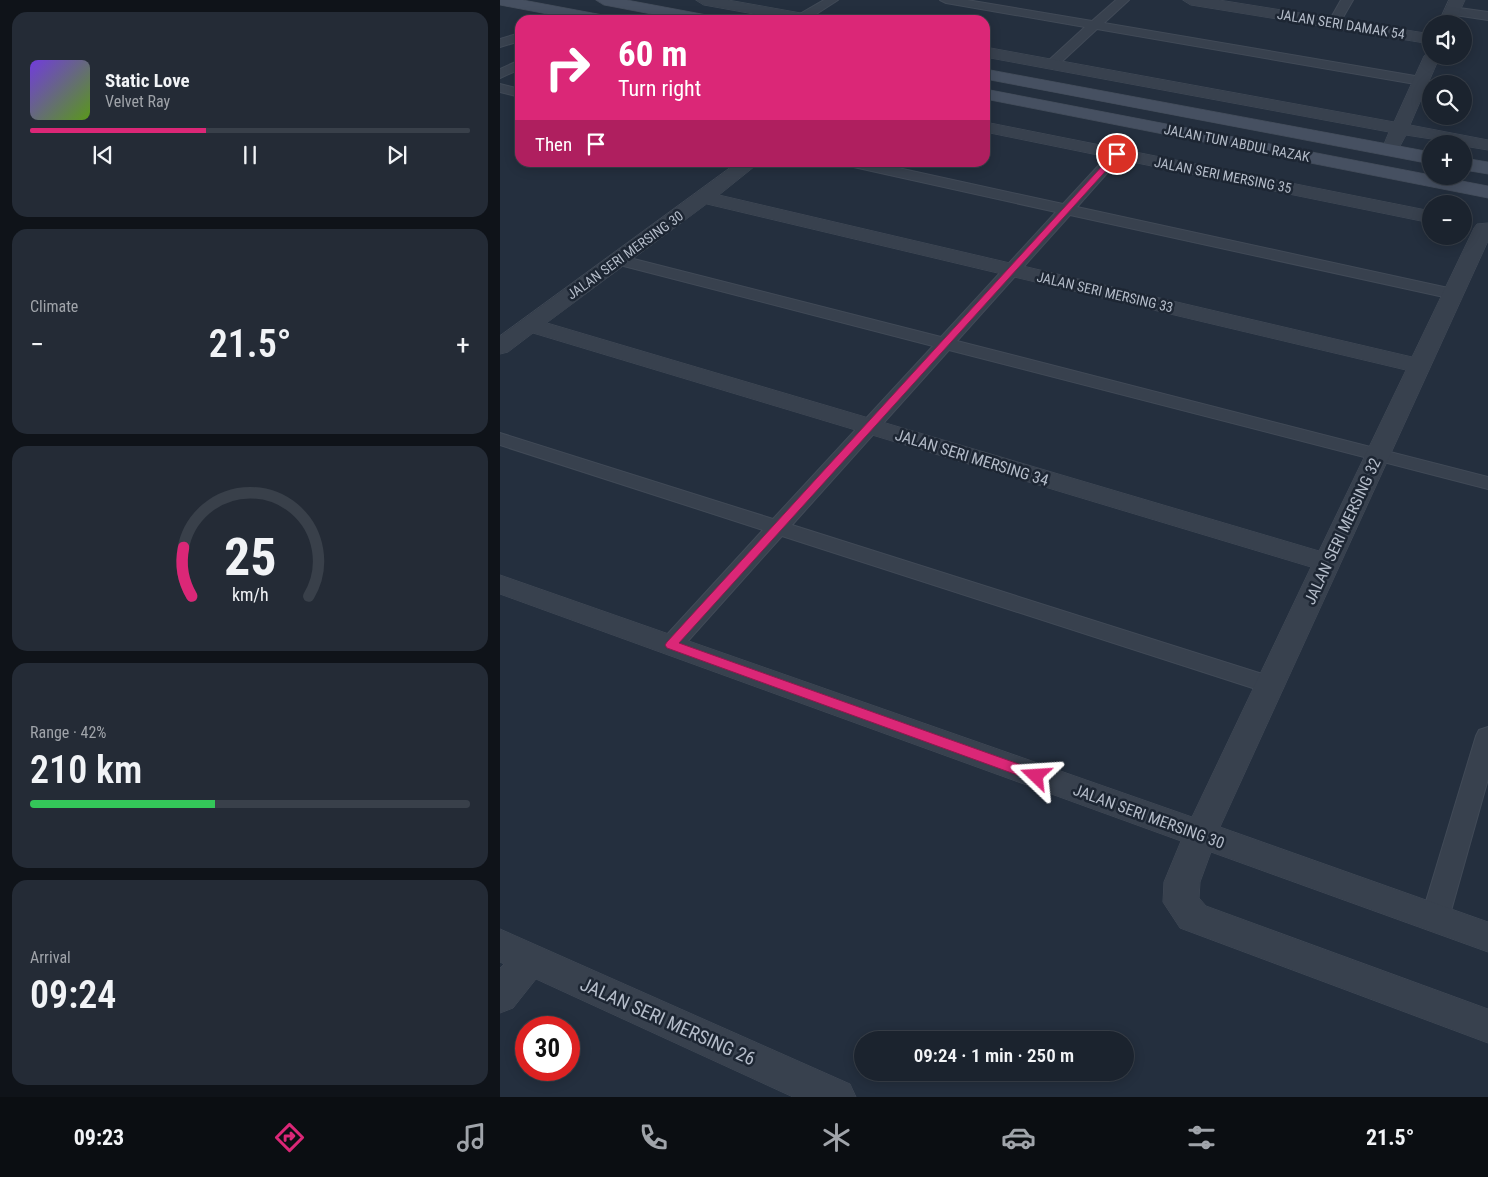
<!DOCTYPE html>
<html lang="en">
<head>
<meta charset="utf-8">
<style>
	:root { --surface:#1b232e; --page:#242b36; --text:#f1f3f6; --muted:#a0a4aa; --line:#39404a; --accent:#db2777 }
	body { margin:0; font-family:"Roboto Condensed",sans-serif; background:var(--page); color:var(--text); height:100vh; display:flex; flex-direction:column; font-size:19px; white-space:nowrap }
	* { box-sizing:border-box; margin:0 }
	p { font-size:16px; color:var(--muted) }
	.icon { flex:none; width:28px; height:28px; fill:none; stroke:currentColor; stroke-width:2; stroke-linecap:round; stroke-linejoin:round }
	.map { position:relative; flex:1; overflow:hidden }
	.drawer { display:flex; flex-direction:column; gap:12px; padding:12px; background:#0f1319; width:500px }
	.drawer>* { flex:none }
	.banner { position:absolute; left:15px; top:15px; width:475px; height:152px; border-radius:15px; box-shadow:0 2px 12px #0003,0 0 0 1px var(--line); background:#db2777; color:#fff; overflow:hidden }
	.controls { position:absolute; left:922px; top:15px; display:grid; gap:10px }
	.controls a { display:grid; place-items:center; width:50px; height:50px; border-radius:50%; background:var(--surface); box-shadow:0 2px 12px #0003,0 0 0 1px var(--line); font-size:25px }
	.speed { position:absolute; left:15px; top:1016px; display:flex; gap:10px; font-size:25px; font-weight:700; text-align:center }
	.speed>* { display:grid; place-content:center; width:65px; height:65px; border-radius:50%; background:var(--surface); box-shadow:0 2px 12px #0003,0 0 0 1px var(--line); line-height:1 }
	.speed .limit { border:8px solid #d22; background:#fff; color:#111 }
	.pin { position:absolute; display:grid; place-items:center; width:42px; height:42px; color:#fff; margin:-21px; border:2px solid #fff; border-radius:50%; box-shadow:0 1px 5px #0007 }
	.me { position:absolute; width:55px; margin:-28px; rotate:290deg; stroke-linejoin:round; filter:drop-shadow(0 0 4px #0008) }
	.turn { display:flex; align-items:center; gap:18px; height:105px; padding:0 20px; font-size:22px }
	.turn .icon { width:65px; height:65px; stroke-width:2.5 }
	.turn b { display:block; font-size:35px; line-height:42px }
	.then { display:flex; align-items:center; height:48px; padding:0 20px; background:#0003; gap:10px; font-size:19px }
	.big { font-size:38px; font-weight:600; line-height:1.1 }
	.drawer .widget { flex:1; display:flex; flex-direction:column; justify-content:center; gap:8px; min-width:0; padding:0 18px; border-radius:15px; background:var(--page) }
	.drawer .dial { align-items:center; gap:0 }
	.dial svg { height:130px; overflow:visible; fill:none; stroke:var(--line); stroke-width:7; stroke-linecap:round; text-anchor:middle }
	.dial text { fill:var(--text); stroke:none }
	.song { display:flex; align-items:center; gap:15px }
	.cover { width:60px; height:60px; border-radius:8px; background:linear-gradient(135deg,hsl(260 70% 55%),hsl(90 70% 35%)) }
	.played { height:5px; border-radius:2px; background:linear-gradient(90deg,var(--accent) 40%,var(--line) 40%) }
	.keys { display:flex; justify-content:space-around; direction:ltr }
	.heat { display:flex; justify-content:space-between; align-items:center; font-size:28px; direction:ltr }
	.charge { height:8px; border-radius:4px; background:linear-gradient(90deg,#34c759 42%,var(--line) 0) }
	.trip { position:absolute; left:354px; top:1031px; width:280px; height:50px; border-radius:25px; background:var(--surface); box-shadow:0 2px 12px #0003,0 0 0 1px var(--line); font-weight:600; line-height:50px; text-align:center }
	.tabs { display:flex; height:80px; justify-content:space-around; align-items:center; background:#0b0e12; color:var(--muted) }
	.tabs .icon { width:35px; height:35px }
	.tabs .selected { color:var(--accent) }
	.tabs b { font-size:22px; color:var(--text) }
	main { display:flex; flex:1; min-height:0 }
	.map>svg:first-child { display:block }
	.lines { fill:none; stroke-linecap:round; stroke-linejoin:round }
	.service-casing { stroke:#414a57; stroke-width:2 }
	.minor-casing { stroke:#414a57; stroke-width:1 }
	.secondary-casing { stroke:#414a57; stroke-width:1 }
	.service { fill:#38414e; fill-rule:evenodd }
	.minor { fill:#38414e; fill-rule:evenodd }
	.secondary { fill:#465061; fill-rule:evenodd }
	.route { fill:#db2777; stroke:#8e194d }
	.labels { text-anchor:middle; stroke-width:5; stroke-linejoin:round; paint-order:stroke }
	.far-street-label { font-size:14px; fill:#b4bcc9; stroke:#1d2633 }
	.street-label { font-size:16px; fill:#b4bcc9; stroke:#1d2633 }
	.near-street-label { font-size:19px; fill:#b4bcc9; stroke:#1d2633 }
</style>
</head>
<body>
<main>
<section class="drawer">
<div class="widget">
<div class="song"><i class="cover"></i><div><b>Static Love</b><p>Velvet Ray</p></div></div>
<div class="played"></div>
<div class="keys"><svg class="icon" aria-label="previous" viewBox="0 0 24 24"><path d="M18 5L8 12l10 7zM5 5v14"/></svg><svg class="icon" aria-label="pause" viewBox="0 0 24 24"><path d="M8 5v14M16 5v14"/></svg><svg class="icon" aria-label="next" viewBox="0 0 24 24"><path d="M6 5l10 7-10 7zM19 5v14"/></svg></div>
</div>
<div class="widget"><p>Climate</p>
<div class="heat"><a>−</a><b class="big">21.5°</b><a>+</a></div>
</div>
<div class="widget dial"><svg viewBox="0 0 100 80">
<path d="M14 69A42 42 0 1 1 86 69"/>
<path d="M14 69A42 42 0 0 1 9 39" stroke="#db2777"/>
<text x="50" y="56" font-size="32" font-weight="700">25</text>
<text x="50" y="72" font-size="11">km/h</text>
</svg></div>
<div class="widget"><p>Range · 42%</p><b class="big">210 km</b><div class="charge"></div></div>
<div class="widget"><p>Arrival</p><b class="big">09:24</b></div>
</section>
<div class="map">
<svg width="988" height="1097" viewBox="0 0 988 1097">
	<rect width="100%" height="100%" fill="#242f3e"/>
	<g class="lines">
		<g class="service-casing">
			<g id="service">
				<polygon points="324,0 338,0 307,20 297,20 298,15"/>
				<polygon points="440,0 467,0 592,21 616,0 629,0 604,23 921,77 928,81 921,85 597,29 556,67 552,68 546,64 548,61 585,27 446,3"/>
				<polygon points="841,0 853,0 838,26 830,26 828,23"/>
				<polygon points="952,7 988,12 988,20 948,14 948,8"/>
				<polygon points="20,33 20,41 0,47 0,39"/>
				<polygon points="20,60 20,69 0,78 0,69"/>
				<polygon points="0,84 20,89 20,97 0,92"/>
				<polygon points="617,150 624,154 577,207 953,289 959,290 961,294 959,298 953,299 570,215 457,341 988,477 988,489 449,350 292,525 778,679 782,685 778,691 770,693 762,691 282,536 179,651 171,653 163,651 160,645 163,639 263,530 0,445 0,433 273,519 433,346 112,263 110,260 112,257 118,255 441,337 556,212 349,166 342,162 371,162 563,204 612,151"/>
				<polygon points="988,727 988,779 949,918 945,926 935,930 925,926 921,918 976,736 979,730"/>
			</g>
		</g>
		<g class="minor-casing">
			<g id="minor">
				<polygon points="196,0 228,0 312,15 320,20 287,20 204,5"/>
				<polygon points="683,0 719,0 931,34 931,44 691,5"/>
				<polygon points="949,0 965,0 954,24 938,24"/>
				<polygon points="485,47 894,122 924,56 931,51 931,56 940,56 910,125 988,140 988,150 964,146 964,144 906,135 899,148 887,148 884,144 889,132 485,57"/>
				<polygon points="485,122 931,211 931,223 485,132"/>
				<path d="M238,162h22l-41,33 693,162 62,-129 3,-4 11,-1v18l-268,586 268,95v30l-277,-100 -11,30 -1,16 7,8 282,103v34l-308,-115 -17,-26 1,-20 17,-41 -681,-247v-19l692,242 119,-250 -778,-234 -25,19 -8,2v-18zM207,204l699,166 -87,181 -772,-228z"/>
				<polygon points="0,929 350,1084 356,1097 293,1097 36,979 13,1008 0,1013 0,968 4,964 0,962"/>
			</g>
		</g>
		<g class="secondary-casing">
			<g id="secondary">
				<polygon points="0,0 23,0 103,15 111,20 79,20 0,5"/>
				<polygon points="96,0 127,0 207,15 215,20 183,20 104,5"/>
				<polygon points="485,69 931,152 931,164 485,79"/>
				<polygon points="485,89 988,186 988,198 485,99"/>
				<polygon points="964,158 988,162 988,174 964,170"/>
			</g>
		</g>
		<use href="#service" class="service"/>
		<use href="#minor" class="minor"/>
		<use href="#secondary" class="secondary"/>
	</g>
	<polygon class="route" points="615,152 621,154 179,643 541,772 543,776 541,780 531,780 167,648 165,645 167,642"/>
	<g class="labels">
		<g class="far-street-label">
			<text transform="translate(841 24) rotate(9)" y="5">JALAN SERI DAMAK 54</text>
			<text transform="translate(737 143) rotate(11)" y="5">JALAN TUN ABDUL RAZAK</text>
			<text transform="translate(723 175) rotate(11)" y="5">JALAN SERI MERSING 35</text>
			<text transform="translate(125 255) rotate(-36)" y="5">JALAN SERI MERSING 30</text>
			<text transform="translate(605 292) rotate(13)" y="5">JALAN SERI MERSING 33</text>
		</g>
		<g class="street-label">
			<text transform="translate(472 457) rotate(17)" y="6">JALAN SERI MERSING 34</text>
			<text transform="translate(842 531) rotate(-65)" y="6">JALAN SERI MERSING 32</text>
			<text transform="translate(649 816) rotate(20)" y="6">JALAN SERI MERSING 30</text>
		</g>
		<g class="near-street-label">
			<text transform="translate(168 1021) rotate(24)" y="7">JALAN SERI MERSING 26</text>
		</g>
	</g>
</svg>
<div class="controls">
<a><svg class="icon" aria-label="sound" viewBox="0 0 24 24"><path d="M4 9h4l5-4v14l-5-4H4zM17 9q2 3 0 6"/></svg></a>
<a><svg class="icon" aria-label="search" viewBox="0 0 24 24"><circle cx="10" cy="10" r="6"/><path d="M15 15l6 6"/></svg></a>
<a>+</a>
<a>−</a>
</div>
<div class="speed"><div class="limit">30</div></div>
<div class="pin" style="left:617px;top:154px;background:#d93025"><svg class="icon" aria-label="arrive" viewBox="0 0 24 24"><path d="M6 21V4h12l-3 4 3 4H6"/></svg></div>
<svg class="me" style="left:536px;top:776px" viewBox="-20 -20 40 40"><path d="M0-17L14 15 0 8-14 15z" fill="#db2777" stroke="#fff" stroke-width="4"/></svg>
<div class="trip">09:24 · 1 min · 250 m</div>
<div class="banner">
<div class="turn"><svg class="icon" aria-label="right" viewBox="0 0 24 24"><path d="M7 20v-9h11M14 6l5 5-5 5"/></svg><div><b>60 m</b>Turn right</div></div>
<div class="then">Then<svg class="icon" aria-label="arrive" viewBox="0 0 24 24"><path d="M6 21V4h12l-3 4 3 4H6"/></svg></div>
</div>
</div>
</main>
<nav class="tabs">
<b>09:23</b>
<svg class="icon selected" aria-label="directions" viewBox="0 0 24 24"><path d="M12 3l9 9-9 9-9-9zM9 14v-3h6M13 9l2 2-2 2"/></svg>
<svg class="icon" aria-label="music" viewBox="0 0 24 24"><path d="M9 18V5l10-2v13"/><circle cx="6" cy="18" r="3"/><circle cx="16" cy="16" r="3"/></svg>
<svg class="icon" aria-label="phone" viewBox="0 0 24 24"><path d="M5 4h4l2 5-3 2q2 4 5 5l2-3 5 2v4C11 20 4 13 5 4z"/></svg>
<svg class="icon" aria-label="climate" viewBox="0 0 24 24"><path d="M12 3v18M4 7l16 10M4 17L20 7"/></svg>
<svg class="icon" aria-label="car" viewBox="0 0 24 24"><path d="M5 17H2v-5l4-1 3-4h7l3 4 3 1v5h-3M9 17h6M6 11h13"/><circle cx="7" cy="17" r="2"/><circle cx="17" cy="17" r="2"/></svg>
<svg class="icon" aria-label="filters" viewBox="0 0 24 24"><path d="M4 7h16M4 17h16"/><circle cx="9" cy="7" r="2"/><circle cx="15" cy="17" r="2"/></svg>
<b>21.5°</b>
</nav>
</body>
</html>
